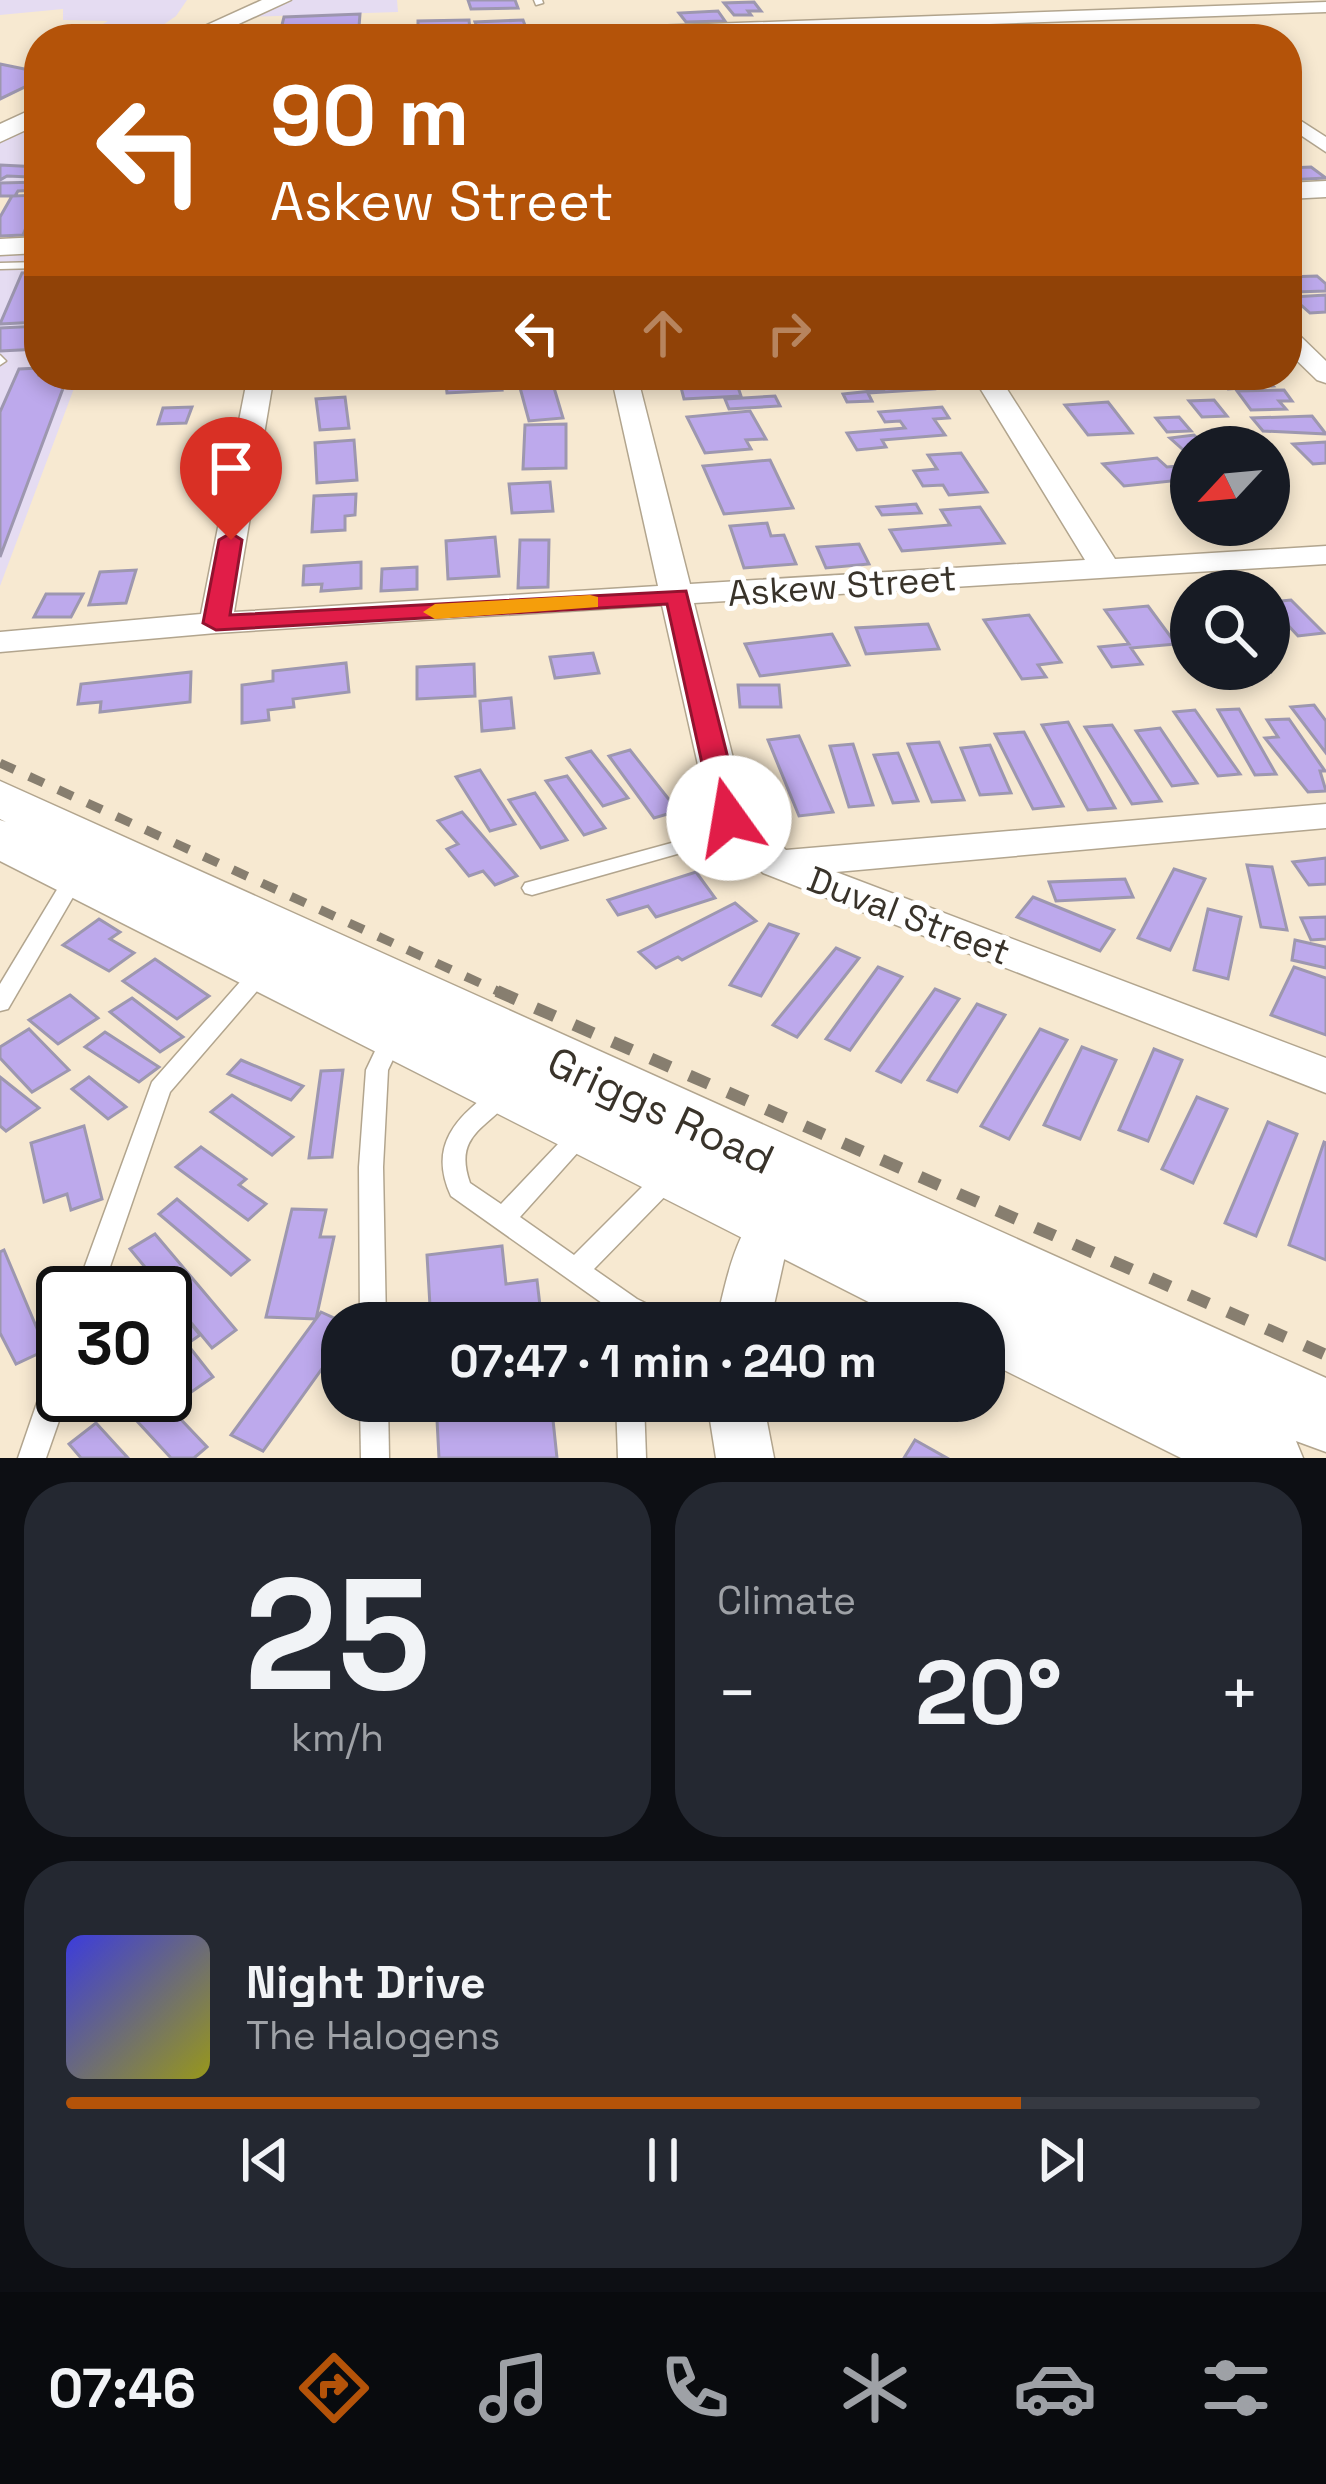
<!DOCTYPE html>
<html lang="en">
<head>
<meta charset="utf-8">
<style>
	:root { --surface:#171b24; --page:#242831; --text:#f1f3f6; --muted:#9ea1a6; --line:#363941; --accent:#b45309 }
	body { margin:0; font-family:"Space Grotesk",sans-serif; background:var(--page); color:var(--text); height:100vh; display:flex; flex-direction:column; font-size:45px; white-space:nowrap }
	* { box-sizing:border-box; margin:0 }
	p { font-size:39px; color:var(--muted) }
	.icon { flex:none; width:66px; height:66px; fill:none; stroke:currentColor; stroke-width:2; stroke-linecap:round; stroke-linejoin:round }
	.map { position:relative; height:1458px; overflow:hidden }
	.details { display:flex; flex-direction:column; gap:24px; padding:24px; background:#0d0f14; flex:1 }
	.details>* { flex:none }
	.hud { position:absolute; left:24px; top:24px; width:1278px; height:366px; border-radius:48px; box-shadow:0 6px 18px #0003; background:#b45309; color:#fff; overflow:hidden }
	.needle { width:78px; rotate:244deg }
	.tools { position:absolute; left:1170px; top:426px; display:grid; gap:24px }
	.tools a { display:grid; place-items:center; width:120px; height:120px; border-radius:50%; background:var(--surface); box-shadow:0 6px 18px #0003; font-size:60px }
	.speed { position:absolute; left:36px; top:1266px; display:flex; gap:24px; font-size:60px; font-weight:700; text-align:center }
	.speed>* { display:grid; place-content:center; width:156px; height:156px; border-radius:50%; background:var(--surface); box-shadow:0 6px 18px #0003; line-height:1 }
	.speed .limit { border:6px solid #111; border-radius:18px; background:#fff; color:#111 }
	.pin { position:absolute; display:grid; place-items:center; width:102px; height:102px; color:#fff; margin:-123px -51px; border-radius:50% 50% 50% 0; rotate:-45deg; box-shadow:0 0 12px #0007 }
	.pin .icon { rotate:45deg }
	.me { position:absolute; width:132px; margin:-66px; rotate:347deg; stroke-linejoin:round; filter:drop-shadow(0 0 9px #0008) }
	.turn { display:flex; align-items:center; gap:42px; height:252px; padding:0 48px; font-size:54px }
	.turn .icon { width:156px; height:156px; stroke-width:2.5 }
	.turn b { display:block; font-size:84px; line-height:102px }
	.lanes { display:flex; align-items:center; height:114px; padding:0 48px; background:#0003; justify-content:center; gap:60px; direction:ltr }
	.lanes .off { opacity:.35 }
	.big { font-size:90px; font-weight:800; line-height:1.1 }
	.details .tile { flex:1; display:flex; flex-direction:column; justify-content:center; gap:18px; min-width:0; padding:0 42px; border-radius:48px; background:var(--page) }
	.details .dial { align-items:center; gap:0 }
	.dial b { font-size:156px; line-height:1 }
	.song { display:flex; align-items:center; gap:36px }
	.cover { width:144px; height:144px; border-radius:18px; background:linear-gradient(135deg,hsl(240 70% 55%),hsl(60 70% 35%)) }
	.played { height:12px; border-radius:6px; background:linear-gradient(90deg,var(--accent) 80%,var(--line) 80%) }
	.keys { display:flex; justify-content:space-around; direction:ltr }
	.heat { display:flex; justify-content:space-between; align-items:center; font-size:66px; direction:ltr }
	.details .tiles { flex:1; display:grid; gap:24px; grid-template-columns:1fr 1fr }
	.tile:last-child { grid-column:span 2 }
	.trip { position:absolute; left:321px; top:1302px; width:684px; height:120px; border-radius:48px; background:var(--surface); box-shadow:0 6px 18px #0003; font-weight:800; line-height:120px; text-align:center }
	.tab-bar { display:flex; height:192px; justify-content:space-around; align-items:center; background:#090b0e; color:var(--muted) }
	.tab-bar .icon { width:84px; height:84px }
	.tab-bar .selected { color:var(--accent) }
	.tab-bar b { font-size:54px; color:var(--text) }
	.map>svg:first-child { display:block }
	.commercial { fill:#e5dcf2 }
	.building { fill:#bda9ec; stroke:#9d97af; stroke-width:3 }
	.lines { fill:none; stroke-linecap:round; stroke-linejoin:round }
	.service-casing { stroke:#b2a58e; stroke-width:3 }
	.minor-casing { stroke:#b2a58e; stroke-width:3 }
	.tertiary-casing { stroke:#b2a58e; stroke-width:3 }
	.secondary-casing { stroke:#b2a58e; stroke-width:3 }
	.service { fill:#fff; fill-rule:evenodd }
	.minor { fill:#fff; fill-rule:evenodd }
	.tertiary { fill:#fff; fill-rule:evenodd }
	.secondary { fill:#fff; fill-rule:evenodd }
	.rail-far1 { stroke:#877e6f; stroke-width:9; stroke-dasharray:16 16; stroke-linecap:butt }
	.rail { stroke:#877e6f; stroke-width:12; stroke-dasharray:21 21; stroke-linecap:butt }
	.route { fill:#e11d48; stroke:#92132f; stroke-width:3 }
	.slow { fill:#f59e0b }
	.labels { text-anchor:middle; stroke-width:10; stroke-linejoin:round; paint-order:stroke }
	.street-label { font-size:36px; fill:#39332a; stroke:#fff }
	.near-street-label { font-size:42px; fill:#39332a; stroke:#fff }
</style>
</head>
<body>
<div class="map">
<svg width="1326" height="1458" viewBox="0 0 1326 1458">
	<rect width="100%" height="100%" fill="#f7e9d1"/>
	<g class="commercial">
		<polygon points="0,0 187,0 176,16 143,39 78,39 108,21 63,20 63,9 0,15"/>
		<polygon points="288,0 397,0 398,12 245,17"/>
		<polygon points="39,121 39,180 0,182 0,142"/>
		<polygon points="39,249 39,375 79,375 0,586 0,251"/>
	</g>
	<g class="building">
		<polygon points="468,0 515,0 518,8 471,9"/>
		<polygon points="754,2 761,11 748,11 751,15 734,15 724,3"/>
		<polygon points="718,11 725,21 686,22 679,13"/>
		<polygon points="360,14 359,27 281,29 284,17"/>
		<polygon points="469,20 470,30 418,29 418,21"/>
		<polygon points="523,20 526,28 477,27 475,22"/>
		<polygon points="0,64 39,72 39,80 0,99"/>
		<polygon points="0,165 39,167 39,170 30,177 7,176 0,180"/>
		<polygon points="1311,167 1326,178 1287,180 1287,173 1293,172 1287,168"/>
		<polygon points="39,182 39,190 18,191 15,196 39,195 23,235 0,236 0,217 12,196 0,196 0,183"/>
		<polygon points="39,272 39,322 0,324 22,273"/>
		<polygon points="1317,276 1326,284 1326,291 1295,292 1287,285 1287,277"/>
		<polygon points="1326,295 1326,312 1310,313 1292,297"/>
		<polygon points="39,326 39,349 0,351 0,328"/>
		<polygon points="39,368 39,375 68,375 0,557 0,412 19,369"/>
		<polygon points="155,375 204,375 200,386 150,387"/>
		<polygon points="734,375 741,396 684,399 678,376"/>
		<polygon points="867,375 926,375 934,389 868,393 872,401 847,402 843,394 881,390 874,387"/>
		<polygon points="1053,375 1082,375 1091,385 1063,387"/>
		<polygon points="1214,375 1262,375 1273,386 1228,389"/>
		<polygon points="500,381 502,390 447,393 446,384"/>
		<polygon points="552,381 563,418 529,421 519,384"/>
		<polygon points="1284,390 1292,401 1279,401 1286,409 1251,410 1237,391"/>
		<polygon points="775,396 780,406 729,409 725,399"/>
		<polygon points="345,397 349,428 320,430 316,399"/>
		<polygon points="1214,400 1227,416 1202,417 1189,401"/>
		<polygon points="1108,402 1132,433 1088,435 1065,405"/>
		<polygon points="192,407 186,423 158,424 163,408"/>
		<polygon points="942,407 949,418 934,419 945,435 882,440 886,447 857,450 847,433 905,428 900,421 885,422 879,412"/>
		<polygon points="750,411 766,439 746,440 751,449 705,453 687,417"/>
		<polygon points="1312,416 1326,434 1263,431 1252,418"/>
		<polygon points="1179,417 1191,431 1167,432 1156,418"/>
		<polygon points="566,424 566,468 523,469 525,425"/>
		<polygon points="1194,435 1207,447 1191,447 1189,455 1170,438"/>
		<polygon points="354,440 357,480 317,483 315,443"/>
		<polygon points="1326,442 1326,463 1313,464 1293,444"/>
		<polygon points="961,453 987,492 949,495 943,485 923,486 914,471 937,469 928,455"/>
		<polygon points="1157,458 1167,467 1191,465 1191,479 1124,486 1103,464"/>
		<polygon points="770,460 793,508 724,514 703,466"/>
		<polygon points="550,482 553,511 512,513 509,484"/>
		<polygon points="356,494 355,515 345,516 345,530 312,532 314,496"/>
		<polygon points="916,504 921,513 882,515 877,507"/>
		<polygon points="980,507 1004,543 902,551 890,530 950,525 941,510"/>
		<polygon points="767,523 771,536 784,535 796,564 744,568 730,526"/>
		<polygon points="495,537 499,576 448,579 446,541"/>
		<polygon points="520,540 549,540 548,587 518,588"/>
		<polygon points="859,544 869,564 826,568 817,547"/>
		<polygon points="361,562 361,588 321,591 322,584 303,585 304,566"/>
		<polygon points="417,567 417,589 381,591 382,569"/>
		<polygon points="136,570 126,603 89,605 100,572"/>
		<polygon points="46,594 83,594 71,617 34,617"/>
		<polygon points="1291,600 1324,633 1298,636 1285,622 1269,624 1269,602"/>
		<polygon points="1148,606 1176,644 1131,648 1142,664 1112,667 1099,647 1129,644 1105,610"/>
		<polygon points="1029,615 1061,662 1038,665 1046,677 1022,679 984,620"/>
		<polygon points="928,624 939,649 866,654 856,628"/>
		<polygon points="832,634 849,665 760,676 745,644"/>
		<polygon points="593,653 599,673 555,678 550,657"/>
		<polygon points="346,663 349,692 293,699 294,707 268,710 269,720 242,723 242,685 273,681 273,671"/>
		<polygon points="474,664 475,696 417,699 417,667"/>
		<polygon points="191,672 190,702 100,712 101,702 78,704 81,684"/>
		<polygon points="738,685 779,685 781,707 740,707"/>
		<polygon points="511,698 514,728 482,731 480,701"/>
		<polygon points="1314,705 1326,721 1326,753 1291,707"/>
		<polygon points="1239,709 1276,774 1255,775 1218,710"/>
		<polygon points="1195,710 1240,774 1218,776 1174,712"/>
		<polygon points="1289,719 1325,771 1320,771 1326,791 1308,792 1265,738 1278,737 1267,720"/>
		<polygon points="1068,722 1115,808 1088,810 1042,725"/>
		<polygon points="1112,725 1161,801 1132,804 1085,727"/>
		<polygon points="1160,728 1197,783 1172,786 1136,731"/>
		<polygon points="1024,732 1063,806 1033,809 995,734"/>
		<polygon points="799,736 833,812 799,816 768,740"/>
		<polygon points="939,742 964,800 932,802 908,744"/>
		<polygon points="853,744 873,805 849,807 830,746"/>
		<polygon points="990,745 1011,793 980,795 961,748"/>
		<polygon points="630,750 678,811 654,818 609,756"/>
		<polygon points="591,751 628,798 603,806 567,758"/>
		<polygon points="898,753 918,801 893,803 874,755"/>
		<polygon points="480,770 515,824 490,831 456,777"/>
		<polygon points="567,776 605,828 584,835 546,781"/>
		<polygon points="535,793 567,840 541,848 509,800"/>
		<polygon points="462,812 517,876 495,885 483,871 469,876 447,849 458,844 438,821"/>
		<polygon points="1326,858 1326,884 1309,885 1293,862"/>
		<polygon points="1247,865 1272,867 1287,930 1261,927"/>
		<polygon points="1174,869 1205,879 1170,950 1138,938"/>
		<polygon points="696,872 715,898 656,917 648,906 618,915 608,900"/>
		<polygon points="1125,879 1133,897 1056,901 1049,882"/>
		<polygon points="1033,897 1114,930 1100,951 1017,917"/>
		<polygon points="735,903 756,921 682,960 678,957 656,968 639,952"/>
		<polygon points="1208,909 1241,917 1228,979 1194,970"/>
		<polygon points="1326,917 1326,939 1311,940 1301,918"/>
		<polygon points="99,919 120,932 110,939 134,953 109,971 63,945"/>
		<polygon points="769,924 798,934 761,996 730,985"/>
		<polygon points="1295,940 1326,947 1326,968 1292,960"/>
		<polygon points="836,948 859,958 797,1037 773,1025"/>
		<polygon points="155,959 209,996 177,1019 123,981"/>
		<polygon points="878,967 902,977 850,1050 826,1039"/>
		<polygon points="1294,967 1326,978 1326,1035 1271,1015"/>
		<polygon points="935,989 959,999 901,1082 877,1071"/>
		<polygon points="70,995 98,1018 58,1044 29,1020"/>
		<polygon points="132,998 183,1037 160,1052 110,1012"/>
		<polygon points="977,1004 1005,1015 957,1092 928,1080"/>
		<polygon points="29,1029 69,1070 32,1092 0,1058 0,1047"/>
		<polygon points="1040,1029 1067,1040 1009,1139 981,1126"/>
		<polygon points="105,1032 159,1067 139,1082 85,1047"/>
		<polygon points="1082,1047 1116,1060 1080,1139 1044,1125"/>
		<polygon points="1154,1049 1182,1060 1148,1141 1119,1130"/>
		<polygon points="241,1060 303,1086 291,1100 228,1074"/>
		<polygon points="343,1070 332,1157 309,1158 321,1071"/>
		<polygon points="0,1077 39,1108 6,1131 0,1126"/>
		<polygon points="89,1077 126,1107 108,1119 72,1089"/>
		<polygon points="232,1095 293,1137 272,1155 211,1112"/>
		<polygon points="1197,1097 1227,1109 1193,1183 1162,1169"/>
		<polygon points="1268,1122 1297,1134 1256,1236 1225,1223"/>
		<polygon points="84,1126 102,1199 71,1210 67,1194 44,1202 31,1143"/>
		<polygon points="1324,1142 1326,1143 1326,1260 1289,1245"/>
		<polygon points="201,1147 246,1179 239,1185 266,1204 248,1220 176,1167"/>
		<polygon points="177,1199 249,1260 231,1275 159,1214"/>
		<polygon points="292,1209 326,1210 320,1237 334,1237 316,1319 266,1317"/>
		<polygon points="155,1234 236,1330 212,1348 130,1249"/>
		<polygon points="502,1246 506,1284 537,1280 542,1323 431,1323 427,1255"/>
		<polygon points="4,1250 46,1350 16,1364 0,1333 0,1252"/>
		<polygon points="165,1292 200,1335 187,1344 213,1377 187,1395 165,1367"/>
		<polygon points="321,1312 345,1323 341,1374 324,1366 263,1451 231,1435"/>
		<polygon points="165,1392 176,1403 170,1408 207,1447 194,1458 171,1458 113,1395"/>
		<polygon points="436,1401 551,1401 557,1458 439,1458"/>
		<polygon points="96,1423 128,1458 81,1458 69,1444"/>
		<polygon points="915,1440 947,1458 904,1458"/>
	</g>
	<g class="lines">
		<g class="service-casing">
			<g id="service">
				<polygon points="534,0 542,0 543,3 536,5"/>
				<polygon points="324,31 327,35 232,37 228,35"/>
				<polygon points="39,262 39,268 0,269 0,263"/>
				<polygon points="0,355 6,361 0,365"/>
				<polygon points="741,824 748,826 751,830 748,834 532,895 525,893 522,888 525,883"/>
				<polygon points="77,866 84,868 87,873 8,1009 0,1011 0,984 70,868"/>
				<polygon points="262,963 270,966 273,971 270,976 170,1092 101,1293 75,1293 152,1082 254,966"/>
				<polygon points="393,1028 401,1030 404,1036 388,1070 383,1167 386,1323 360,1323 359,1167 366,1070 385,1030"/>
				<path d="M503,1085l8,3 4,6c-24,34 -63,38 -45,89l31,21 76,-80 8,-2 8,2 4,7 -77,86 54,38 87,-87 9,-3 9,3 3,7 -3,7 -85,87 43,30 33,16 4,8h-39l-16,-8 -168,-119c-16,-35 -9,-62 20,-88 10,-9 19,-18 32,-23z"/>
				<polygon points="63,1356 63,1395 68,1395 46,1458 18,1458 49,1368 53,1359"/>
				<polygon points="360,1401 388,1401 389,1458 361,1458"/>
				<polygon points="616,1401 644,1401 646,1458 618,1458"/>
			</g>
		</g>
		<g class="minor-casing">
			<g id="minor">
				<polygon points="1326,2 1326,12 565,39 424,39 432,34"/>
				<polygon points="1287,112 1326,137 1326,152 1287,126"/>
				<polygon points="1287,330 1296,332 1326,361 1326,383 1317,380 1287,351"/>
				<polygon points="248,375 274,375 234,612 658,586 611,375 637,375 690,584 1085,560 972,375 998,375 1115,559 1326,546 1326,564 694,603 747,814 786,850 1326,804 1326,828 836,872 1326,1058 1326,1093 763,873 710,818 662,605 216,633 0,652 0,632 201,614"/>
				<path d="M787,1191l18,6 7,14 -28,49 -14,63h-54c11,-44 22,-116 71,-132z"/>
				<polygon points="707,1401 763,1401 774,1458 716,1458"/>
			</g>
		</g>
		<g class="tertiary-casing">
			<g id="tertiary">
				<polygon points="1326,181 1326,197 1287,199 1287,183"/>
				<polygon points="39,237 39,253 0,255 0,239"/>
			</g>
		</g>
		<g class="secondary-casing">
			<g id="secondary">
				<polygon points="262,0 291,0 206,39 176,39"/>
				<polygon points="39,106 39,124 0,142 0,124"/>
				<polygon points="0,781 1326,1378 1326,1452 1296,1441 1303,1458 1181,1458 984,1360 984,1323 910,1323 0,861 0,820 6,822 0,819"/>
			</g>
		</g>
		<use href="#service" class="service"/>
		<use href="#minor" class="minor"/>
		<use href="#tertiary" class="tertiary"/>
		<use href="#secondary" class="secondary"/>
		<polyline class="rail-far1" points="0,763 504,994"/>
		<polyline class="rail" points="497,991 1326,1355"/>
	</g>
	<polygon class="route" points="231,533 242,540 230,615 686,591 743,818 729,827 714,818 667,604 216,630 203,623 219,540"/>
	<polygon class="slow" points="590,595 598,597 598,607 435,619 423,612 435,604"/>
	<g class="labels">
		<g class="street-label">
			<text transform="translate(842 585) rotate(-4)" y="13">Askew Street</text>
			<text transform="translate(909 915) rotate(21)" y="13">Duval Street</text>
		</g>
		<g class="near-street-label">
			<text transform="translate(661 1110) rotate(25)" y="15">Griggs Road</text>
		</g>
	</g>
</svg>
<div class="tools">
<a><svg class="needle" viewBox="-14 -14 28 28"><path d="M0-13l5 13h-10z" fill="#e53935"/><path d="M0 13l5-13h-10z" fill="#9ea1a6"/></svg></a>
<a><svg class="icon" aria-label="search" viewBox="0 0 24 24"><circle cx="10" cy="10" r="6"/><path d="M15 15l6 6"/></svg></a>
</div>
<div class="speed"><div class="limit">30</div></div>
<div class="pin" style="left:231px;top:540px;background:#d93025"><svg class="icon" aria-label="arrive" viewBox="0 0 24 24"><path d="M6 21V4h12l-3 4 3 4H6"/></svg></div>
<svg class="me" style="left:729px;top:818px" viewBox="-20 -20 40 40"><circle r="19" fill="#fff"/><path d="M0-13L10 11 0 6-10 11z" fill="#e11d48"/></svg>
<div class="trip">07:47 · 1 min · 240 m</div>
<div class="hud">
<div class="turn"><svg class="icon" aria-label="left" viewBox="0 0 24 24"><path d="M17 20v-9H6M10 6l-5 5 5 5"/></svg><div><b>90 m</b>Askew Street</div></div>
<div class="lanes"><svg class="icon" aria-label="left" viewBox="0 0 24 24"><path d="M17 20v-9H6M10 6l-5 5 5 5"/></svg><svg class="icon off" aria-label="ahead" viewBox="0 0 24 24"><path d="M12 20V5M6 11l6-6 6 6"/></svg><svg class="icon off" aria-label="right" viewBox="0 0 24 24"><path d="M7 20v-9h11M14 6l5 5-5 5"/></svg></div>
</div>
</div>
<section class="details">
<div class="tiles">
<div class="tile dial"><b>25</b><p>km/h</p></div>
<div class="tile"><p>Climate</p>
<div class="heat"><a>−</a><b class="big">20°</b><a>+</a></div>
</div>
<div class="tile">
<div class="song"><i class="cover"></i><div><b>Night Drive</b><p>The Halogens</p></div></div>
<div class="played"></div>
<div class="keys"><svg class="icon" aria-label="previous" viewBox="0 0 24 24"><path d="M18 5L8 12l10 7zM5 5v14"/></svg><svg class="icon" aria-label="pause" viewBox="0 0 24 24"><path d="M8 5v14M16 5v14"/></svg><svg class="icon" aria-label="next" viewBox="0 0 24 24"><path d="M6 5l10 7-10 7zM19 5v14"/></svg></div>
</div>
</div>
</section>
<nav class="tab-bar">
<b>07:46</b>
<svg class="icon selected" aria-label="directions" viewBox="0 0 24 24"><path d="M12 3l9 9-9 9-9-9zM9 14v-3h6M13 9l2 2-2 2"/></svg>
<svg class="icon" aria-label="music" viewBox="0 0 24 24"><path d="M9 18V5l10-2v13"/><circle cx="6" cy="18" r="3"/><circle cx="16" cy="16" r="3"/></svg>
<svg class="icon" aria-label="phone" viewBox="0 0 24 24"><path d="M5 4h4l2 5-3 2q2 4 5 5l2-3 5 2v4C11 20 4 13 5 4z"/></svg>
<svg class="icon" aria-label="climate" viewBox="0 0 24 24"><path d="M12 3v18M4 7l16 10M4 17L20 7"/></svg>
<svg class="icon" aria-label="car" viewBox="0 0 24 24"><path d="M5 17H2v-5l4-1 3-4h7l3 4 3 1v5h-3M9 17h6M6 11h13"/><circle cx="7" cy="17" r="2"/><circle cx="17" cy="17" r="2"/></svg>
<svg class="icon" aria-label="filters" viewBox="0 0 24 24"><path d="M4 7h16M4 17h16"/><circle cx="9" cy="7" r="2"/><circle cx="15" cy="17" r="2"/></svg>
</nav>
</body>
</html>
